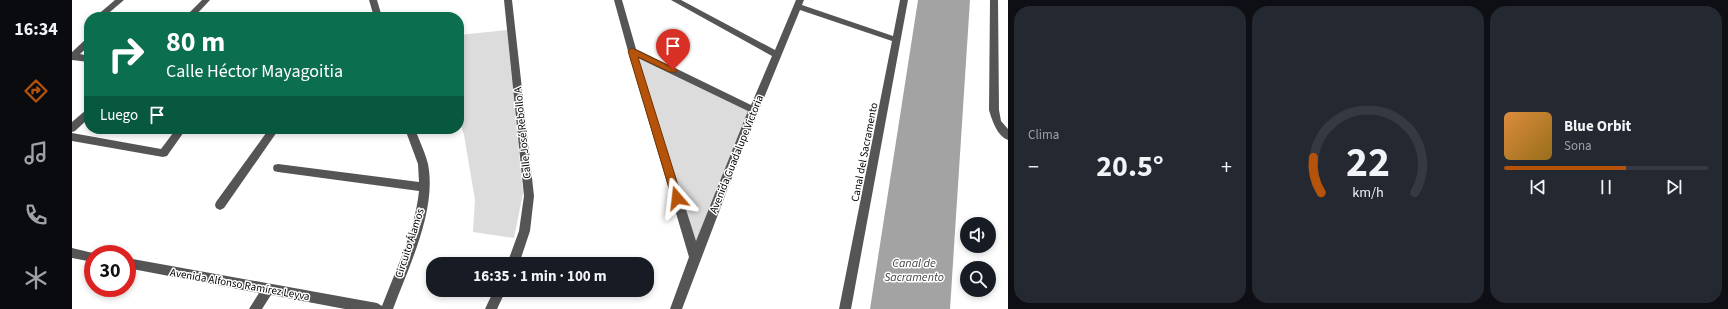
<!DOCTYPE html>
<html lang="es">
<head>
<meta charset="utf-8">
<style>
	:root { --surface:#171b24; --page:#242831; --text:#f1f3f6; --muted:#9ea1a6; --line:#363941; --accent:#b45309 }
	body { margin:0; font-family:"Source Sans 3",sans-serif; background:var(--page); color:var(--text); height:100vh; display:flex; flex-direction:column; font-size:15px; white-space:nowrap }
	* { box-sizing:border-box; margin:0 }
	p { font-size:13px; color:var(--muted) }
	.icon { flex:none; width:22px; height:22px; fill:none; stroke:currentColor; stroke-width:2; stroke-linecap:round; stroke-linejoin:round }
	.map { position:relative; flex:1; overflow:hidden }
	.side { display:flex; flex-direction:column; gap:6px; padding:6px; background:#0d0f14; width:720px }
	.side>* { flex:none }
	.guide { position:absolute; left:12px; top:12px; width:380px; height:122px; border-radius:16px; box-shadow:0 2px 6px #0003; background:#0b6e4f; color:#fff; overflow:hidden }
	.tools { position:absolute; left:888px; top:217px; display:grid; gap:8px }
	.tools a { display:grid; place-items:center; width:36px; height:36px; border-radius:50%; background:var(--surface); box-shadow:0 2px 6px #0003; font-size:20px }
	.speed { position:absolute; left:12px; top:245px; display:flex; gap:8px; font-size:20px; font-weight:700; text-align:center }
	.speed>* { display:grid; place-content:center; width:52px; height:52px; border-radius:50%; background:var(--surface); box-shadow:0 2px 6px #0003; line-height:1 }
	.speed .limit { border:6px solid #d22; background:#fff; color:#111 }
	.pin { position:absolute; display:grid; place-items:center; width:34px; height:34px; color:#fff; margin:-41px -17px; border-radius:50% 50% 50% 0; rotate:-45deg; box-shadow:0 0 4px #0007 }
	.pin .icon { rotate:45deg }
	.me { position:absolute; width:44px; margin:-22px; rotate:343deg; stroke-linejoin:round; filter:drop-shadow(0 0 3px #0008) }
	.turn { display:flex; align-items:center; gap:14px; height:84px; padding:0 16px; font-size:18px }
	.turn .icon { width:52px; height:52px; stroke-width:2.5 }
	.turn b { display:block; font-size:28px; line-height:34px }
	.then { display:flex; align-items:center; height:38px; padding:0 16px; background:#0003; gap:8px; font-size:15px }
	.big { font-size:30px; font-weight:700; line-height:1.1 }
	.side .widget { flex:1; display:flex; flex-direction:column; justify-content:center; gap:6px; min-width:0; padding:0 14px; border-radius:16px; background:var(--page) }
	.side .dial { align-items:center; gap:0 }
	.dial svg { height:104px; overflow:visible; fill:none; stroke:var(--line); stroke-width:7; stroke-linecap:round; text-anchor:middle }
	.dial text { fill:var(--text); stroke:none }
	.song { display:flex; align-items:center; gap:12px }
	.cover { width:48px; height:48px; border-radius:6px; background:linear-gradient(135deg,hsl(30 70% 55%),hsl(40 70% 35%)) }
	.played { height:4px; border-radius:2px; background:linear-gradient(90deg,var(--accent) 60%,var(--line) 60%) }
	.keys { display:flex; justify-content:space-around; direction:ltr }
	.heat { display:flex; justify-content:space-between; align-items:center; font-size:22px; direction:ltr }
	.side .tiles { flex:1; display:grid; gap:6px; grid-template-columns:repeat(3,1fr) }
	.trip { position:absolute; left:354px; top:257px; width:228px; height:40px; border-radius:16px; background:var(--surface); box-shadow:0 2px 6px #0003; font-weight:700; line-height:40px; text-align:center }
	main { display:flex; flex:1; min-height:0 }
	.tabs { display:flex; flex-direction:column; width:72px; justify-content:space-around; align-items:center; background:#090b0e; color:var(--muted) }
	.tabs .icon { width:28px; height:28px }
	.tabs .active { color:var(--accent) }
	.tabs b { font-size:18px; color:var(--text) }
	.map>svg:first-child { display:block }
	.green { fill:#dcdcdc }
	.water { fill:#a3a3a3 }
	.lines { fill:none; stroke-linecap:round; stroke-linejoin:round }
	.minor { fill:#555; fill-rule:evenodd }
	.route { fill:#b45309; stroke:#753606 }
	.labels { text-anchor:middle; stroke-width:3; stroke-linejoin:round; paint-order:stroke }
	.street-label { font-size:11px; fill:#000; stroke:#fff }
	.water-label { font-size:12px; font-style:italic; fill:#444; stroke:#fff }
</style>
</head>
<body>
<main>
<nav class="tabs">
<b>16:34</b>
<svg class="icon active" aria-label="directions" viewBox="0 0 24 24"><path d="M12 3l9 9-9 9-9-9zM9 14v-3h6M13 9l2 2-2 2"/></svg>
<svg class="icon" aria-label="music" viewBox="0 0 24 24"><path d="M9 18V5l10-2v13"/><circle cx="6" cy="18" r="3"/><circle cx="16" cy="16" r="3"/></svg>
<svg class="icon" aria-label="phone" viewBox="0 0 24 24"><path d="M5 4h4l2 5-3 2q2 4 5 5l2-3 5 2v4C11 20 4 13 5 4z"/></svg>
<svg class="icon" aria-label="climate" viewBox="0 0 24 24"><path d="M12 3v18M4 7l16 10M4 17L20 7"/></svg>
</nav>
<div class="map">
<svg width="936" height="309" viewBox="0 0 936 309">
	<rect width="100%" height="100%" fill="#fff"/>
	<g class="green">
		<polygon points="435,30 451,193 442,238 401,232 403,200 392,135 387,119 387,35"/>
		<polygon points="562,52 681,110 623,256"/>
	</g>
	<polygon class="water" points="846,0 898,0 878,309 798,309"/>
	<g class="lines">
		<g class="minor">
			<polygon points="43,0 52,0 32,17 23,17"/>
			<polygon points="130,0 138,0 122,17 113,17"/>
			<polygon points="297,0 305,0 310,17 302,17"/>
			<polygon points="432,0 440,0 462,196 458,231 447,264 435,264 447,231 452,196"/>
			<path d="M542,0h8l14,49 115,56 21,-49 -101,-56h10l94,50 21,-50h8l-2,5 91,31 7,-36h8l-57,309h-12l53,-268 -92,-31 -59,144 -59,155h-12l19,-52 -61,-206zM566,58l110,53 -52,130z"/>
			<path d="M918,0h8l1,110 2,11 7,8v11c-11,-4 -16,-20 -19,-30z"/>
			<polygon points="180,13 199,15 203,17 181,17 179,15"/>
			<polygon points="17,38 17,46 8,54 17,56 17,62 0,60 0,52 14,39"/>
			<polygon points="17,109 17,118 3,131 0,132 0,122 14,110"/>
			<polygon points="104,129 114,129 95,156 91,157 0,141 0,133 89,149"/>
			<polygon points="197,129 207,129 152,208 148,210 144,208 143,205 144,202"/>
			<path d="M333,129h10c4,11 10,23 13,35 9,46 -19,102 -35,145h-48l-74,-14 -9,14h-13l10,-16 -132,-25v-10l250,45 5,3c14,-37 33,-75 37,-115l-141,-19 -4,-1 -1,-3 1,-3 4,-1 141,18 -1,-18z"/>
			<polygon points="0,248 25,254 21,254 21,262 0,258"/>
			<polygon points="422,290 434,290 425,309 413,309"/>
		</g>
	</g>
	<polygon class="route" points="560,48 605,70 604,72 598,72 566,57 610,198 609,201 602,201 600,198 556,51"/>
	<g class="labels">
		<g class="street-label">
			<text transform="translate(450 133) rotate(-96)" y="4">Calle José Rebollo A</text>
			<text transform="translate(792 152) rotate(-79)" y="4">Canal del Sacramento</text>
			<text transform="translate(664 154) rotate(-68)" y="4">Avenida Guadalupe Victoria</text>
			<text transform="translate(337 243) rotate(-72)" y="4">Circuito Álamos</text>
			<text transform="translate(168 284) rotate(10)" y="4">Avenida Alfonso Ramírez Leyva</text>
		</g>
		<g class="water-label">
			<text x="842" y="267">Canal de<tspan x="842" dy="14">Sacramento</tspan></text>
		</g>
	</g>
</svg>
<div class="tools">
<a><svg class="icon" aria-label="sound" viewBox="0 0 24 24"><path d="M4 9h4l5-4v14l-5-4H4zM17 9q2 3 0 6"/></svg></a>
<a><svg class="icon" aria-label="search" viewBox="0 0 24 24"><circle cx="10" cy="10" r="6"/><path d="M15 15l6 6"/></svg></a>
</div>
<div class="speed"><div class="limit">30</div></div>
<div class="pin" style="left:601px;top:70px;background:#d93025"><svg class="icon" aria-label="arrive" viewBox="0 0 24 24"><path d="M6 21V4h12l-3 4 3 4H6"/></svg></div>
<svg class="me" style="left:605px;top:198px" viewBox="-20 -20 40 40"><path d="M0-17L14 15 0 8-14 15z" fill="#b45309" stroke="#fff" stroke-width="4"/></svg>
<div class="trip">16:35 · 1 min · 100 m</div>
<div class="guide">
<div class="turn"><svg class="icon" aria-label="right" viewBox="0 0 24 24"><path d="M7 20v-9h11M14 6l5 5-5 5"/></svg><div><b>80 m</b>Calle Héctor Mayagoitia</div></div>
<div class="then">Luego<svg class="icon" aria-label="arrive" viewBox="0 0 24 24"><path d="M6 21V4h12l-3 4 3 4H6"/></svg></div>
</div>
</div>
<section class="side">
<div class="tiles">
<div class="widget"><p>Clima</p>
<div class="heat"><a>−</a><b class="big">20.5°</b><a>+</a></div>
</div>
<div class="widget dial"><svg viewBox="0 0 100 80">
<path d="M14 69A42 42 0 1 1 86 69"/>
<path d="M14 69A42 42 0 0 1 8 42" stroke="#b45309"/>
<text x="50" y="56" font-size="32" font-weight="700">22</text>
<text x="50" y="72" font-size="11">km/h</text>
</svg></div>
<div class="widget">
<div class="song"><i class="cover"></i><div><b>Blue Orbit</b><p>Sona</p></div></div>
<div class="played"></div>
<div class="keys"><svg class="icon" aria-label="previous" viewBox="0 0 24 24"><path d="M18 5L8 12l10 7zM5 5v14"/></svg><svg class="icon" aria-label="pause" viewBox="0 0 24 24"><path d="M8 5v14M16 5v14"/></svg><svg class="icon" aria-label="next" viewBox="0 0 24 24"><path d="M6 5l10 7-10 7zM19 5v14"/></svg></div>
</div>
</div>
</section>
</main>
</body>
</html>
